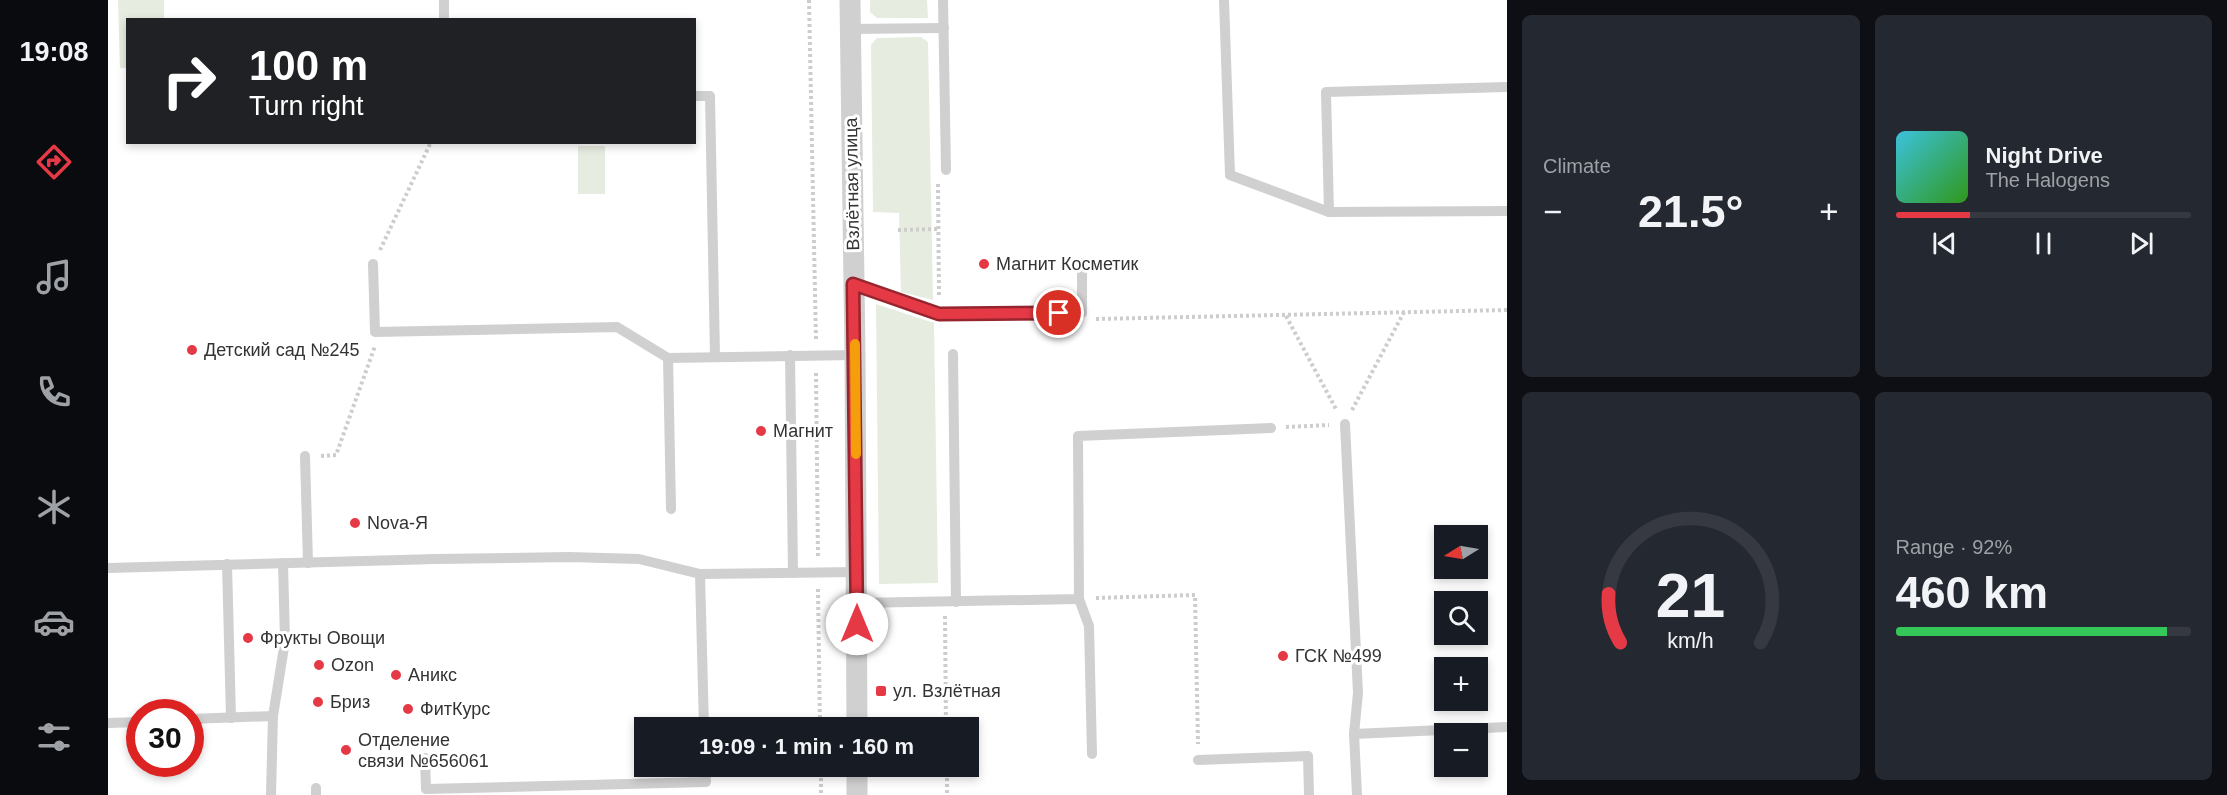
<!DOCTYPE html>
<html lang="en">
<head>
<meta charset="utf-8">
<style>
	:root { --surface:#171b24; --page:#242831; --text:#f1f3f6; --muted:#9ea1a6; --line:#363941; --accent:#e63946 }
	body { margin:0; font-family:Helvetica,sans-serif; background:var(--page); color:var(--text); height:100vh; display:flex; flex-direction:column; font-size:22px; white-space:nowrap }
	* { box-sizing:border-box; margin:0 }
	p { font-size:20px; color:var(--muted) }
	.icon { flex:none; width:33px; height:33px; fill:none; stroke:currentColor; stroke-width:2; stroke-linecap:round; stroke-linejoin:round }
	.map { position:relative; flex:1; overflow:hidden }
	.side { display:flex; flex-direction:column; gap:15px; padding:15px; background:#0d0f14; width:720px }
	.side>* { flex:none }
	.top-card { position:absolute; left:18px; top:18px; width:570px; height:126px; border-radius:0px; box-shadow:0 3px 9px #0003; background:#202124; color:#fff; overflow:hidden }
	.needle { width:39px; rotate:259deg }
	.tools { position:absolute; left:1326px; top:525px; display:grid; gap:12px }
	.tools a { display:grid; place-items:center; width:54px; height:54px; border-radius:0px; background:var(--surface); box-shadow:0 3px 9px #0003; font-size:30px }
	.speed { position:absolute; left:18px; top:699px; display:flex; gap:12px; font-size:30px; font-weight:700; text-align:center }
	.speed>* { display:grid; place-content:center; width:78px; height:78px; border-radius:50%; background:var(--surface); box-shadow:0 3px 9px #0003; line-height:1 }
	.speed .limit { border:9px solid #d22; background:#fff; color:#111 }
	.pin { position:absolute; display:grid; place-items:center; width:51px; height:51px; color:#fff; margin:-26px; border:3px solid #fff; border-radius:50%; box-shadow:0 2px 6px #0007 }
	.me { position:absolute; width:66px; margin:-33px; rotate:0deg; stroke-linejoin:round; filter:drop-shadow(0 0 4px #0008) }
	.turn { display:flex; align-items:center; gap:21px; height:126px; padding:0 24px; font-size:27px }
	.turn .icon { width:78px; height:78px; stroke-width:2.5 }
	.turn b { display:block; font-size:42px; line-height:51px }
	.big { font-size:45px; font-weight:700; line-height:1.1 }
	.side .widget { flex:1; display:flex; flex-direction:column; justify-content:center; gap:9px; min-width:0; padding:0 21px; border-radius:9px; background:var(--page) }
	.side .dial { align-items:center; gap:0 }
	.dial svg { height:156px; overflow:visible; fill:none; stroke:var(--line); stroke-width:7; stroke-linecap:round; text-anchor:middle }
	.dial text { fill:var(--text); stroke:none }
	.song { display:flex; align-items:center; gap:18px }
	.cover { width:72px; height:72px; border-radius:9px; background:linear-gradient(135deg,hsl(190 70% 55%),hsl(110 70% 35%)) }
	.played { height:6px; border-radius:3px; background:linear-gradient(90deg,var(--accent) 25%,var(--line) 25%) }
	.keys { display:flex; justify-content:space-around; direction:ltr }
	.heat { display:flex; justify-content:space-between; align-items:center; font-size:33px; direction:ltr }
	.charge { height:9px; border-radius:4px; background:linear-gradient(90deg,#34c759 92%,var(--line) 0) }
	.side .tiles { flex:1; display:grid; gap:15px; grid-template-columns:repeat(2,1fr) }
	.trip { position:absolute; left:526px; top:717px; width:345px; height:60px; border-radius:0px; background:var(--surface); box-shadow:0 3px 9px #0003; font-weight:700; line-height:60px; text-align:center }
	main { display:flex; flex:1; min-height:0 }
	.menu { display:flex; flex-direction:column; width:108px; justify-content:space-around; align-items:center; background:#090b0e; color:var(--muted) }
	.menu .icon { width:42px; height:42px }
	.menu .active { color:var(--accent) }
	.menu b { font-size:27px; color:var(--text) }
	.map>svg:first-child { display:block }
	.green { fill:#e6ecdf }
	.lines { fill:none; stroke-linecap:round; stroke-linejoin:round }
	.path { stroke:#cdcdcd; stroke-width:4; stroke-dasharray:3 3; stroke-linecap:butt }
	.lane { stroke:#d0d0d0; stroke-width:10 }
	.street { stroke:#d0d0d0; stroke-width:21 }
	.route-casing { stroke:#96252e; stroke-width:15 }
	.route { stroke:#e63946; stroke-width:10 }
	.slow { stroke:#f59e0b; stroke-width:10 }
	.poi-dot { fill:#e63946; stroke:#fff; stroke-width:2 }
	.labels { text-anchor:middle; stroke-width:6; stroke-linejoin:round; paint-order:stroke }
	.street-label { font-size:18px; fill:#333; stroke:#fff }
	.poi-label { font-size:18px; fill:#333; stroke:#fff; text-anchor:start }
</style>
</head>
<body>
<main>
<nav class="menu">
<b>19:08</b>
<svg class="icon active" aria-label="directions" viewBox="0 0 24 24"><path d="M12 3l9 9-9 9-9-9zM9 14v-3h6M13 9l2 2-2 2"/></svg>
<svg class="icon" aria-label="music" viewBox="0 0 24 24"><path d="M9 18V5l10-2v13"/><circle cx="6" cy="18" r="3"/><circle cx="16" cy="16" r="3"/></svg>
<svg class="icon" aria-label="phone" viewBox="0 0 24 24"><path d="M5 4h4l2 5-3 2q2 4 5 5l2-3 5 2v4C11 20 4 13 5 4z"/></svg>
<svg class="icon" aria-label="climate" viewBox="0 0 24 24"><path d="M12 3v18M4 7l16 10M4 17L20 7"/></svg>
<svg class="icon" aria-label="car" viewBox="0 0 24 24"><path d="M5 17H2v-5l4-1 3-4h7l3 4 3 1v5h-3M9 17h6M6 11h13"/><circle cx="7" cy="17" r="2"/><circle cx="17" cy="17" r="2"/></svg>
<svg class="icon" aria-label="filters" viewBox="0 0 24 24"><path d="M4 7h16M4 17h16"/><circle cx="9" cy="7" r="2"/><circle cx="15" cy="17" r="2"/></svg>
</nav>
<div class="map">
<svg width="1399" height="795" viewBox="0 0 1399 795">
	<rect width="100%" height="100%" fill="#fff"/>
	<g class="green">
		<polygon points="10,0 56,0 56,19 20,20 19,68 12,68"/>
		<polygon points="762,0 819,0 820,18 769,18 762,12"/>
		<polygon points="813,37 820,42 825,300 793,292 791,213 765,212 763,45 769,38"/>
		<rect x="470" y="146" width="27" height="48"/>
		<polygon points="768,304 826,323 830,583 771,584"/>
	</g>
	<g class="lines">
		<g class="path">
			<polyline points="701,0 708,341"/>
			<polyline points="830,184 831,296"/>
			<polyline points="790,230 830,229"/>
			<polyline points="272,250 323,142"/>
			<polyline points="1178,316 1229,411"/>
			<polyline points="988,319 1399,310"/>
			<polyline points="708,373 710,557"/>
			<polyline points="1244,410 1296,312"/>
			<polyline points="1178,427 1221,425"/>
			<polyline points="213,456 228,455 267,346"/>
			<polyline points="710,589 712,728"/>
			<polyline points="988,598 1087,595 1090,744"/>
			<polyline points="837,616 838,728"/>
			<polyline points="713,766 713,795"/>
			<polyline points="839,766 839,795"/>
		</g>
		<g class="lane">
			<polyline points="336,0 336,20"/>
			<polyline points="835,0 838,170"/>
			<polyline points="1116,0 1122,175 1221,212 1218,92 1399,87"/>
			<polyline points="742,29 836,28"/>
			<polyline points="586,96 602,96 607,357"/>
			<polyline points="1221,212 1399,211"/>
			<polyline points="265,264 267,332 509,327 560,358 747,355"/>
			<polyline points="745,284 831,314 974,313 974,263"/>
			<polyline points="845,354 848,602"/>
			<polyline points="682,355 685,573"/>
			<polyline points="560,358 563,509"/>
			<polyline points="1237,424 1250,693 1246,734 1249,795"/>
			<polyline points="197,456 200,563"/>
			<polyline points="119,564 123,718"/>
			<polyline points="0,568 328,559 461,557 531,559 592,574 749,572"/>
			<polyline points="592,574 596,728"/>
			<polyline points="971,599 981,626 984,754"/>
			<polyline points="749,603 971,599 970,436 1163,428"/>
			<polyline points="82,719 165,716"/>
			<polyline points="0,723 32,722"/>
			<polyline points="1246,734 1399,727"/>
			<polyline points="317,758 318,789 598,782 597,766"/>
			<polyline points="1090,760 1200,756 1201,795"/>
			<polyline points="208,788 208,795"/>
			<polyline points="163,795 165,716 177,641 175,563"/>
		</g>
		<g class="street">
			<polyline points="742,0 747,355 749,728"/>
			<polyline points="749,795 749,766"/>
		</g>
	</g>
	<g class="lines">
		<g class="route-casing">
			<polyline id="route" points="749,624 745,284 831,314 951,313"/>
		</g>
		<use href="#route" class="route"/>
		<polyline class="slow" points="747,344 748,454"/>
	</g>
	<g class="poi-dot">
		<circle cx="876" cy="264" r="6"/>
		<circle cx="84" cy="350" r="6"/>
		<circle cx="653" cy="431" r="6"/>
		<circle cx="247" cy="523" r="6"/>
		<circle cx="140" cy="638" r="6"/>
		<circle cx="1175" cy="656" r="6"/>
		<circle cx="211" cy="665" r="6"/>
		<circle cx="288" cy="675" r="6"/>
		<rect x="767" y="685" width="12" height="12" rx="3"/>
		<circle cx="210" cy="702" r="6"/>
		<circle cx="300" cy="709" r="6"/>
		<circle cx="238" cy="750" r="6"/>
	</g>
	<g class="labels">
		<g class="street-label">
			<text transform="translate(744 184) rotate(-91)" y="6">Взлётная улица</text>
		</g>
		<g class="poi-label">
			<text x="888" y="270">Магнит Косметик</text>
			<text x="96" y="356">Детский сад №245</text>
			<text x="665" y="437">Магнит</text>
			<text x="259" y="529">Nova-Я</text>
			<text x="152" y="644">Фрукты Овощи</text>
			<text x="1187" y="662">ГСК №499</text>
			<text x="223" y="671">Ozon</text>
			<text x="300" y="681">Аникс</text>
			<text x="785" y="697">ул. Взлётная</text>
			<text x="222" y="708">Бриз</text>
			<text x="312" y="715">ФитКурс</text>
			<text x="250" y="746">Отделение<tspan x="250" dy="21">связи №656061</tspan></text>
		</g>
	</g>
</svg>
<div class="tools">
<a><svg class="needle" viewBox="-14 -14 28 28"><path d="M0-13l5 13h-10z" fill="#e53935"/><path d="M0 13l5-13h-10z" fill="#9ea1a6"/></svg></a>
<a><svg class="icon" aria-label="search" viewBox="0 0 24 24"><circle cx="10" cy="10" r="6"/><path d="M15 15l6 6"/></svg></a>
<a>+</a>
<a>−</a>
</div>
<div class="speed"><div class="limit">30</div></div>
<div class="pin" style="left:951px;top:313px;background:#d93025"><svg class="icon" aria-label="arrive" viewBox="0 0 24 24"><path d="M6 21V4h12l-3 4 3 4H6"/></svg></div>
<svg class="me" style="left:749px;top:624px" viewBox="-20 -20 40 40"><circle r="19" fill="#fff"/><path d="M0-13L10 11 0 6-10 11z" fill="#e63946"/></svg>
<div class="trip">19:09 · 1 min · 160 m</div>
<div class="top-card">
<div class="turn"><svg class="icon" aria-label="right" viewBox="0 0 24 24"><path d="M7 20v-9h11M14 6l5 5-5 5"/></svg><div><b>100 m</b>Turn right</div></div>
</div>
</div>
<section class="side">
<div class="tiles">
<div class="widget"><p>Climate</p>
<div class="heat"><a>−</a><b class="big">21.5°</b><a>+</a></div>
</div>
<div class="widget">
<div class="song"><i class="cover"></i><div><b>Night Drive</b><p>The Halogens</p></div></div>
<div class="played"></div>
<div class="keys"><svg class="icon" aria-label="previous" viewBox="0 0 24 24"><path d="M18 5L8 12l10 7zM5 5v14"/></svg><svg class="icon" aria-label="pause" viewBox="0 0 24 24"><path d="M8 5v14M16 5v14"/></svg><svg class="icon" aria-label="next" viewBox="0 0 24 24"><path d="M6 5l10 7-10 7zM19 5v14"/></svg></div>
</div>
<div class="widget dial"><svg viewBox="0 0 100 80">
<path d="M14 69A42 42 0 1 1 86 69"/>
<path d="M14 69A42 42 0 0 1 8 44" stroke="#e63946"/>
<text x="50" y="56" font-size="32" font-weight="700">21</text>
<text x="50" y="72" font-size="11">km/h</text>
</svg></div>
<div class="widget"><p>Range · 92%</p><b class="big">460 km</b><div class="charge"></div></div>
</div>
</section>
</main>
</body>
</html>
